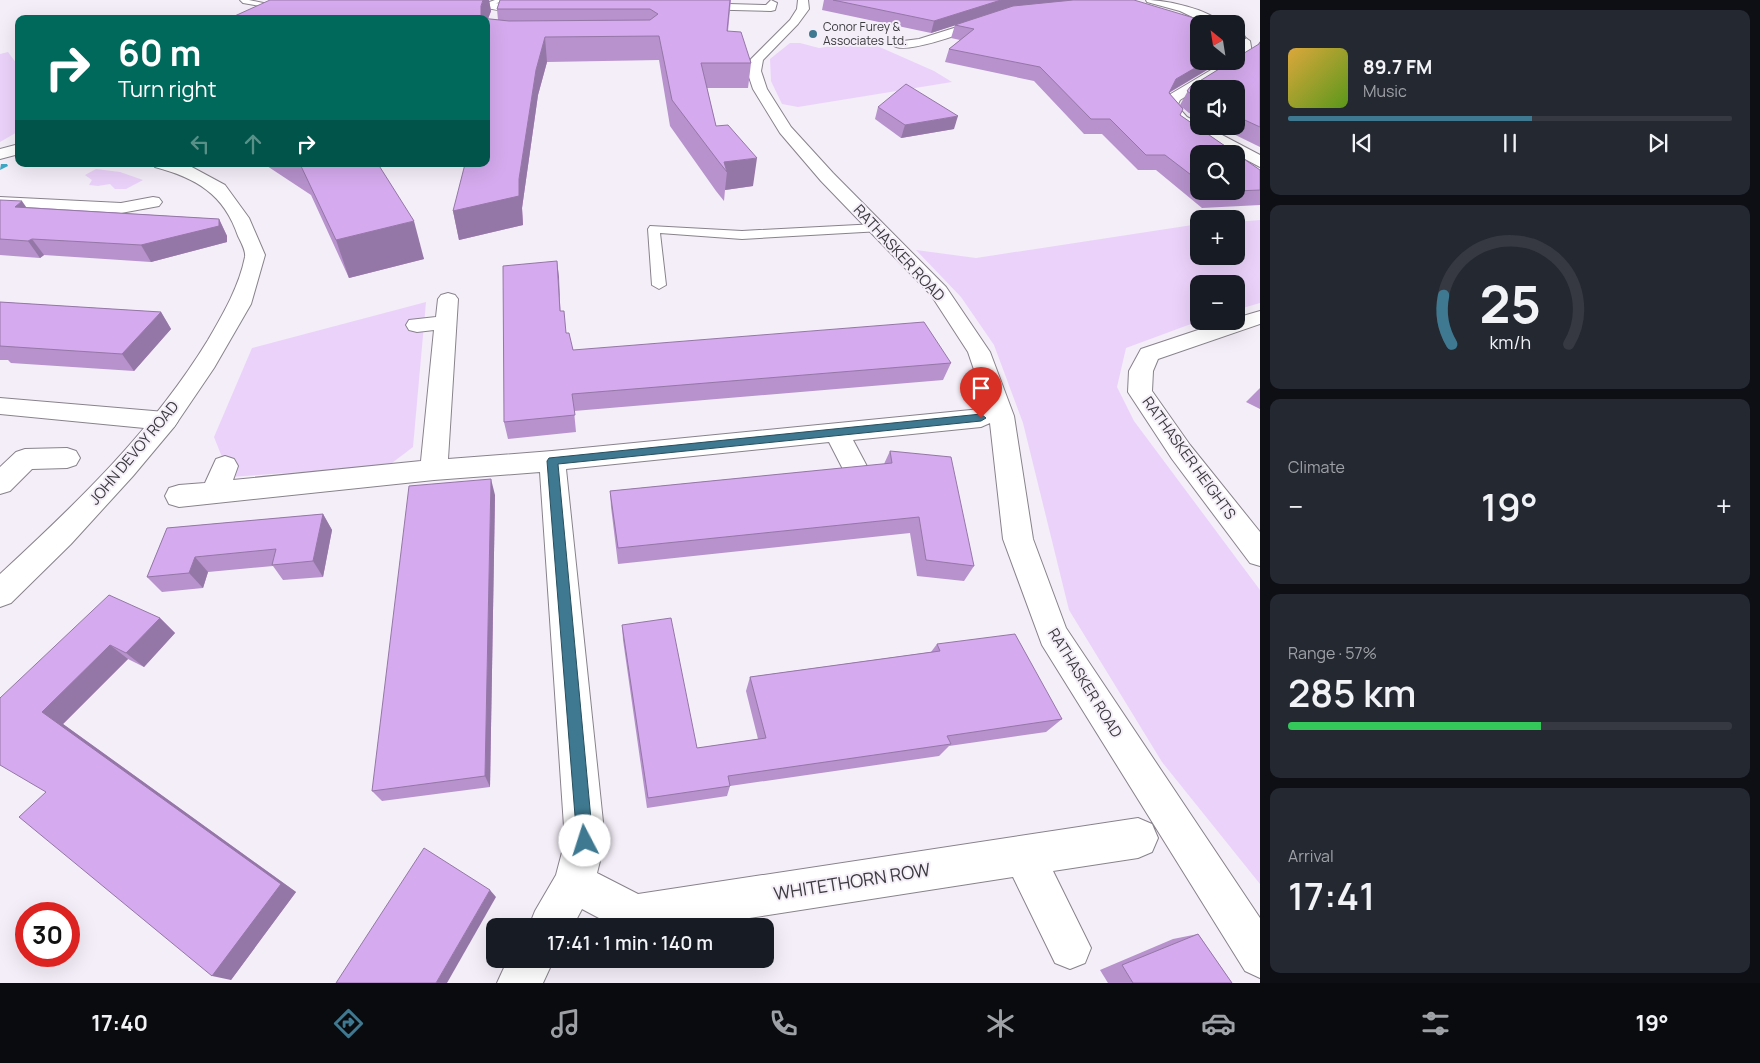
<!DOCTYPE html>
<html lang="en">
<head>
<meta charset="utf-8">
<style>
	:root { --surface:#171b24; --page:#242831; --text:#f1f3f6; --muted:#9ea1a6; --line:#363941; --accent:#3e7991 }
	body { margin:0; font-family:Manrope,sans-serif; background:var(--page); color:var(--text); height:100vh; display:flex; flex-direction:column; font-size:19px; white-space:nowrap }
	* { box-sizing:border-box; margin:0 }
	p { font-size:16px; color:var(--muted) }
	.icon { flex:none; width:28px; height:28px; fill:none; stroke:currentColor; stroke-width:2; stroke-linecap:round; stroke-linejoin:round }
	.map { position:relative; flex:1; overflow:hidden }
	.panel { display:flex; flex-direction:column; gap:10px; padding:10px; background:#0d0f14; width:500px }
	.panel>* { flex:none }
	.banner { position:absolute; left:15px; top:15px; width:475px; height:152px; border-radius:10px; box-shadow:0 5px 20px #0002; background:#00695c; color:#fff; overflow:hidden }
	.needle { width:32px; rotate:330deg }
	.controls { position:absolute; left:1190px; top:15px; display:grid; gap:10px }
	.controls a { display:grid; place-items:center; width:55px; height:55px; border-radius:10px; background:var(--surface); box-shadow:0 5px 20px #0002; font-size:25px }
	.speed { position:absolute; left:15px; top:902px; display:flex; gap:10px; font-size:25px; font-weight:700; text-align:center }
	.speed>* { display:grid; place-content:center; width:65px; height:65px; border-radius:50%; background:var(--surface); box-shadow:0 5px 20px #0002; line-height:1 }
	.speed .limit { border:8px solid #d22; background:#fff; color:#111 }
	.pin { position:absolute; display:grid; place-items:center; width:42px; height:42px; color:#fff; margin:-51px -21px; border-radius:50% 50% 50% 0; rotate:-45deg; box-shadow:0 0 5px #0007 }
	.pin .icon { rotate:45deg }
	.me { position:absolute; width:55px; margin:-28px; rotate:355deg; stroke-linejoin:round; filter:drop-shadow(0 0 4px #0008) }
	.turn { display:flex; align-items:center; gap:18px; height:105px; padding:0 20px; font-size:22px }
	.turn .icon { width:65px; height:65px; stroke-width:2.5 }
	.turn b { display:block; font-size:35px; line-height:42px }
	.lanes { display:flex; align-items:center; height:48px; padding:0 20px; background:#0003; justify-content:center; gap:25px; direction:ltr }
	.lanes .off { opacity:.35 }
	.big { font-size:38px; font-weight:600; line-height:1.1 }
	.panel .tile { flex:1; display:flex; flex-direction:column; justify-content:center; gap:8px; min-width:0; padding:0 18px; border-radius:10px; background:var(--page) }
	.panel .dial { align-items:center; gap:0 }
	.dial svg { height:130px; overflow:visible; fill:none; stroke:var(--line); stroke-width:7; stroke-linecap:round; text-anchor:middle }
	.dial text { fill:var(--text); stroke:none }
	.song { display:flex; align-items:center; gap:15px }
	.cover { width:60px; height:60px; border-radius:8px; background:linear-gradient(135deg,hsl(40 70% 55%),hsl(90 70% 35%)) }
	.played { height:5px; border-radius:2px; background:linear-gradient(90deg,var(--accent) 55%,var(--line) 55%) }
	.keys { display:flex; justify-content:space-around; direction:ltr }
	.heat { display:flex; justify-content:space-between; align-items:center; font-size:28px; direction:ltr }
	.charge { height:8px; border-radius:4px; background:linear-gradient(90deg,#34c759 57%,var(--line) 0) }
	.trip { position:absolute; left:486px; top:918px; width:288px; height:50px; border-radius:10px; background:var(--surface); box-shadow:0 5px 20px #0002; font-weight:600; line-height:50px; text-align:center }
	.tabs { display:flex; height:80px; justify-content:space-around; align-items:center; background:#090b0e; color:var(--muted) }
	.tabs .icon { width:35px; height:35px }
	.tabs .on { color:var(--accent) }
	.tabs b { font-size:22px; color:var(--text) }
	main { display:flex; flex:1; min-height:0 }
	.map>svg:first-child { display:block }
	.green { fill:#ebd2fa }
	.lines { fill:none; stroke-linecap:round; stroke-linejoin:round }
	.stream { fill:#3ea8c5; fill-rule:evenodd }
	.service-casing { stroke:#88828c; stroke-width:2 }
	.minor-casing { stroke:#88828c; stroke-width:2 }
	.tertiary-casing { stroke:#88828c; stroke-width:2 }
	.service { fill:#fff; fill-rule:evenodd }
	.minor { fill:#fff; fill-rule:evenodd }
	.tertiary { fill:#fff; fill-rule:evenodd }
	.wall { fill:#b792cd; fill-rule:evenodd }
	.shaded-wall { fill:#9577a7 }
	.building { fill:#d5aaee; stroke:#9577a7 }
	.route { fill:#3e7991; stroke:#284f5e }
	.poi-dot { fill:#3e7991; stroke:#f4eef8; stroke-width:2 }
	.labels { text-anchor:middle; stroke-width:4; stroke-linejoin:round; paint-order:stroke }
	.far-poi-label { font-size:12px; fill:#3c3a3e; stroke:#f4eef8; text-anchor:start }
	.street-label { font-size:15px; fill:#3c3a3e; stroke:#f4eef8 }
	.near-street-label { font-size:18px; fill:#3c3a3e; stroke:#f4eef8 }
</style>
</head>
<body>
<main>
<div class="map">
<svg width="1260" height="983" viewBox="0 0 1260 983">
	<rect width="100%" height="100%" fill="#f4eef8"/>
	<g class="green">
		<polygon points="866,41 934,71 952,82 798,107 782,104 771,81 770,59 790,43 800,43 819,48"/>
		<polygon points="8,52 19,67 19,131 0,142 0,54"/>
		<polygon points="96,169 120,172 143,180 126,189 115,189 110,184 98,186 89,185 92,180 85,175"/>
		<polygon points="1260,220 1260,303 1236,310 1236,284 1199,284 1199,321 1126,348 1117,387 1134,421 1260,590 1260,884 1162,762 1069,610 1023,423 994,345 961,297 916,250 976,258 1199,224 1199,256 1236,256 1236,222"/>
		<polygon points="426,302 413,447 388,466 230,477 214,437 252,348"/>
	</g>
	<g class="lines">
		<polygon class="stream" points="1,164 7,164 8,166 0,170"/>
		<g class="service-casing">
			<g id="service">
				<polygon points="240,0 249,0 282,7 278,9 243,3"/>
				<polygon points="495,0 506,0 485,7 481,5"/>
				<polygon points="877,224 883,228 881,231 742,239 660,233 666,285 659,289 652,285 648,229 650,226 742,231"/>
			</g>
		</g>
		<g class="minor-casing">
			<g id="minor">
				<path d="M459,0c21,0 41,5 62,4 7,0 14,-2 19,3 -13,12 -64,-1 -80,-5z"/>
				<polygon points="771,0 777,3 775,10 771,11 693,9 687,6 693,3 766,5"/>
				<polygon points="798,0 808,0 809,9 798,24 763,60 761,71 767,89 791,127 833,173 946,287 990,352 1014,416 1033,539 1066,628 1260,918 1260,978 1245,971 1042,645 1003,539 990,423 981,427 853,440 870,472 866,479 857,482 848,479 829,442 566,469 605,841 597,873 638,894 1138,818 1152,824 1158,838 1152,852 1138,858 1053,871 1091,948 1085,963 1070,969 1055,963 1013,877 698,926 614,926 582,909 573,926 529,926 535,911 556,875 565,841 540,472 434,480 179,507 169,504 165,496 169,488 179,485 205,483 216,459 225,456 234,459 238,466 233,480 421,461 434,330 417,332 409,330 406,325 409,320 436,317 438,299 441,295 448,293 455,295 458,299 448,459 552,451 981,409 988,411 968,352 931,295 821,181 780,133 753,89 747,71 751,59 790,20 797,9"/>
				<path d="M1146,0c21,0 62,9 77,24h-16l-27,-13 -33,-9z"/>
				<path d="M989,17l4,1 2,2 -2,2c-16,6 -90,35 -100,23l2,-3 24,-3z"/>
				<polygon points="1236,31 1250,41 1252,53 1250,56 1180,100 1177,106 1187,117 1199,123 1199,126 1205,126 1260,155 1260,167 1177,123 1163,107 1169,95 1226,61 1236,61 1236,54 1240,52 1236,41"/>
				<polygon points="19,144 19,154 0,159 0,149"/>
				<polygon points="0,197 121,203 153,197 159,198 162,202 159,206 121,213 0,207"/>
				<polygon points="1260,311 1260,324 1158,359 1153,371 1152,391 1190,445 1260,532 1260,566 1250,563 1172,459 1128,392 1129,371 1141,349 1225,321 1236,321 1236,318"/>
				<polygon points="0,398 165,412 174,415 178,421 174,427 165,430 0,414"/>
				<polygon points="67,448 76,451 80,458 76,465 67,468 32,469 10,491 0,494 0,467 16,452 25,449"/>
				<polygon points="508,959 554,959 543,983 497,983"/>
			</g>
		</g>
		<g class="tertiary-casing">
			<path id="tertiary" d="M153,164l35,1 37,20 24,33 16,37 -14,49 -37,64 -40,59 -41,49 -62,68 -60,59 -11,4v-33c77,-71 153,-144 208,-234 15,-26 31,-53 37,-83 1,-6 -4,-15 -7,-21 -14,-42 -42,-58 -83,-69z"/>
		</g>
		<use href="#service" class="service"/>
		<use href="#minor" class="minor"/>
		<use href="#tertiary" class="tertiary"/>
	</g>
	<g class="wall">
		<polygon points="489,0 491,11 488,19 498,20 497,9 500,0 731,0 728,31 751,63 748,88 707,88 716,126 753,186 725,190 724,201 716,191 670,126 659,60 547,62 538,95 522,208 523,225 459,240 453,211 486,164 486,19"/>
		<path d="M824,0h310l88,61 -53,32 11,12 10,-18 67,-41 3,-5v106l-43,-21h19v-37h-37v28l-10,-4 -6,-5 -3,7 80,55v35l-58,3 -46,-38h-18l-36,-36h-18l-50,-53 -89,-19 4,-13 11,-9 -9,-2 4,-13 -24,8 -109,-23zM1199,154h37v37h-37z"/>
		<polygon points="1236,30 1242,44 1242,46 1236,56"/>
		<polygon points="878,107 954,129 901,138 875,119"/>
		<polygon points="264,164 378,164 424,259 349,278 311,195"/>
		<polygon points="0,200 26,207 219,219 227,236 227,242 151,262 44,255 40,258 0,255"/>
		<polygon points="557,261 560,311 566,333 573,350 951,363 943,380 574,411 576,432 508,439 504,422"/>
		<polygon points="0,302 161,312 171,329 134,371 11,363 8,360 0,360"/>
		<polygon points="1260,388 1260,409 1246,402"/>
		<polygon points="890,451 974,566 964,581 917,576 910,533 618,564 611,507 610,491 884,464"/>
		<polygon points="495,495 490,787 382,801 372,791"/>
		<polygon points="323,514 332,530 323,577 283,580 273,566 208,572 203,588 162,592 147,577 167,528"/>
		<polygon points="160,618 175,633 144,667 128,659 63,724 296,892 231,980 0,698"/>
		<polygon points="622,625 697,748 758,739 746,691 750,677 931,652 937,644 1062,719 1046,732 949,746 939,756 730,786 727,796 647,808 623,640"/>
		<polygon points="1198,934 1232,983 1108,983 1100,970 1173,939"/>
	</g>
	<g class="shaded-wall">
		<polygon points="483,0 489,0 491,11 486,24 481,19 481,6"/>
		<polygon points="1001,0 1087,0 1007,9 931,33 934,21"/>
		<polygon points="545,37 547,62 538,95 522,208 523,225 459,240 453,211 519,179 536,70"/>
		<polygon points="1207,61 1222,61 1168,93 1176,79"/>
		<polygon points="958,116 954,129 901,138 905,125"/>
		<polygon points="757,158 753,186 725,190 727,172 724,162"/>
		<polygon points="22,201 33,217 15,207"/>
		<polygon points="219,219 227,236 227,242 151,262 141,245"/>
		<polygon points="414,221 424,259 349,278 336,240"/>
		<polygon points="32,239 44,255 40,258 28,241"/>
		<polygon points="557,261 559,277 561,328 560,311"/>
		<polygon points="161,312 171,329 134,371 122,354"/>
		<polygon points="491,479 495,495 490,787 485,776"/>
		<polygon points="323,514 332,530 323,577 313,561"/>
		<polygon points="195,557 208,572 203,588 189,573"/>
		<polygon points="160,618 175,633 144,667 126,653"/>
		<polygon points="110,645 128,659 63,724 296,892 231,980 212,976 42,712"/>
		<polygon points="490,890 496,897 447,983 436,983"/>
	</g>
	<g class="building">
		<polygon points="270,0 483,0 481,6 481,18 509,21 650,20 658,14 650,9 497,9 500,0 730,0 727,31 741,32 751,63 701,63 716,126 728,125 757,158 724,162 727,172 719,162 672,100 659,36 545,37 536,70 519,179 519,196 453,211 465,164 486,164 486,19 228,19"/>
		<polygon points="833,0 1001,0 934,21"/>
		<polygon points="1073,0 1134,0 1214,24 1199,24 1199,61 1207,61 1176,79 1169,93 1183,109 1180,115 1260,170 1260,190 1236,191 1236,154 1199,154 1199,181 1165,155 1146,155 1110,119 1091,119 1040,67 949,49 974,29 955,25 1013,6"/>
		<polygon points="1236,30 1243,32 1246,38 1242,41 1242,46 1236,46"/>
		<polygon points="1260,42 1260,127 1236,116 1236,89 1199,89 1199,99 1187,91 1190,87 1232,61 1236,61 1236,58 1259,44"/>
		<polygon points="906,84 958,116 905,125 878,107"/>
		<polygon points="300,164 378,164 414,221 336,240"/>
		<polygon points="0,200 22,201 15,207 219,219 219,226 141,245 32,239 28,241 0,239"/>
		<polygon points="557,261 560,311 564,311 566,333 569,333 573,350 924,322 951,363 572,394 575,415 504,422 503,266"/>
		<polygon points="0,302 161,312 122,354 0,346"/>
		<polygon points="890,451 951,457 974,566 926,560 919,517 618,548 610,491 892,463"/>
		<polygon points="491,479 485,776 372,791 409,486"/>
		<polygon points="323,514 313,561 272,565 276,549 195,557 189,573 147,577 167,528"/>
		<polygon points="109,595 160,618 126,653 110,645 42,712 281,884 212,976 19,817 46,792 0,765 0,698"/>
		<polygon points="671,618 697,748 766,738 750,677 940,651 937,644 1015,634 1062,719 947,736 951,744 728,776 730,786 648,798 622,625"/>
		<polygon points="424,848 490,890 436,983 336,983"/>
		<polygon points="1198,934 1232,983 1133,983 1122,965"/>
	</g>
	<polygon class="route" points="981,414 986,418 981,421 558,464 593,841 591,847 585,849 579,847 577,841 547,461 549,458"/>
	<circle class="poi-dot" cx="813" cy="34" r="5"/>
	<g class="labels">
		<g class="far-poi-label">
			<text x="823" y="31">Conor Furey &amp;<tspan x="823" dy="14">Associates Ltd.</tspan></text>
		</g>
		<g class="street-label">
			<text transform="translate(899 253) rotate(47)" y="5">RATHASKER ROAD</text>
			<text transform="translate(134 453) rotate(-50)" y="5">JOHN DEVOY ROAD</text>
			<text transform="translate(1189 458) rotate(54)" y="5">RATHASKER HEIGHTS</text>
			<text transform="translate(1085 683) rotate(58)" y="5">RATHASKER ROAD</text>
		</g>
		<g class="near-street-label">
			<text transform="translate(852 882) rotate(-9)" y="6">WHITETHORN ROW</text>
		</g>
	</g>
</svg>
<div class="controls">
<a><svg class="needle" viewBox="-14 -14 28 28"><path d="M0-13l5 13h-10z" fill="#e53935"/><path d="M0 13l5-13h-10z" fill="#9ea1a6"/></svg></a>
<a><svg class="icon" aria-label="sound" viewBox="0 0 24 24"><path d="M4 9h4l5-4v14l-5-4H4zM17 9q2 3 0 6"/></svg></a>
<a><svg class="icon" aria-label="search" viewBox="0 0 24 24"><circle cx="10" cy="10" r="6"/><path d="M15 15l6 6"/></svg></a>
<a>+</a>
<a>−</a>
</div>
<div class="speed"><div class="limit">30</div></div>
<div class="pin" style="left:981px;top:418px;background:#d93025"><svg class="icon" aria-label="arrive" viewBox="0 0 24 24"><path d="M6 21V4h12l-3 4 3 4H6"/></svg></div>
<svg class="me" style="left:585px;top:841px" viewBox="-20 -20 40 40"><circle r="19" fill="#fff"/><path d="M0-13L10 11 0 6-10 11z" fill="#3e7991"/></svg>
<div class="trip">17:41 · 1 min · 140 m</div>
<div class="banner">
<div class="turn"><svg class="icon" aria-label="right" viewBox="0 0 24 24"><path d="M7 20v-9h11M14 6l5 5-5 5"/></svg><div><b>60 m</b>Turn right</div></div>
<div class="lanes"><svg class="icon off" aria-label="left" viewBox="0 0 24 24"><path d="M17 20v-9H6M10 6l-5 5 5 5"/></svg><svg class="icon off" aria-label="ahead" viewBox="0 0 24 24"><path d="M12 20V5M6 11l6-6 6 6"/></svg><svg class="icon" aria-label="right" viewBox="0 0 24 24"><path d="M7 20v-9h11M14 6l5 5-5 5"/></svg></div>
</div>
</div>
<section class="panel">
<div class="tile">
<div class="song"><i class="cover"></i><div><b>89.7 FM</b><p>Music</p></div></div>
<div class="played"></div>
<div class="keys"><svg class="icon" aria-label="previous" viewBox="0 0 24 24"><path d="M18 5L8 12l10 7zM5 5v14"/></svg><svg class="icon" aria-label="pause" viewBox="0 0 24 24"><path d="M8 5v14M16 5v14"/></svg><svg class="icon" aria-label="next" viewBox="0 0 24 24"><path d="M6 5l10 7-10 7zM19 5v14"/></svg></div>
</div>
<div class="tile dial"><svg viewBox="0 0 100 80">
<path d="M14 69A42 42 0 1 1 86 69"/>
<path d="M14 69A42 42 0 0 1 9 39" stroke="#3e7991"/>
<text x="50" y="56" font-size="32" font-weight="700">25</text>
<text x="50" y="72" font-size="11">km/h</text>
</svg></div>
<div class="tile"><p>Climate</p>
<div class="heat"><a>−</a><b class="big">19°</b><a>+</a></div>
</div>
<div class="tile"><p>Range · 57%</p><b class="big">285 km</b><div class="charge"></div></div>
<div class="tile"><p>Arrival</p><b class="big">17:41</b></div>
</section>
</main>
<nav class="tabs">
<b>17:40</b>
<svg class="icon on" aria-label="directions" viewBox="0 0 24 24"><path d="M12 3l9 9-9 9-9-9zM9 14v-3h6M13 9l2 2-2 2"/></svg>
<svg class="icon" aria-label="music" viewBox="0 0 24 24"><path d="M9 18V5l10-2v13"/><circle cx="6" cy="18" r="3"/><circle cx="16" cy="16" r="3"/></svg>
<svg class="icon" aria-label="phone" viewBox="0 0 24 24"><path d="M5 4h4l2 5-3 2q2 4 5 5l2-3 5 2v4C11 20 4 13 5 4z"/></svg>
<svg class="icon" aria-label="climate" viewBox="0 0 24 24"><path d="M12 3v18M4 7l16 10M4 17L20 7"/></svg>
<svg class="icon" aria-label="car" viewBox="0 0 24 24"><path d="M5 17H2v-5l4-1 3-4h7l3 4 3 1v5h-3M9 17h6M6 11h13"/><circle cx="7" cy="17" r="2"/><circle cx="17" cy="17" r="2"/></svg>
<svg class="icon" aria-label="filters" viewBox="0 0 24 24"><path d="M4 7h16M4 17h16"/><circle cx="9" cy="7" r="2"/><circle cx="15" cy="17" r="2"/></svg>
<b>19°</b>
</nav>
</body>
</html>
